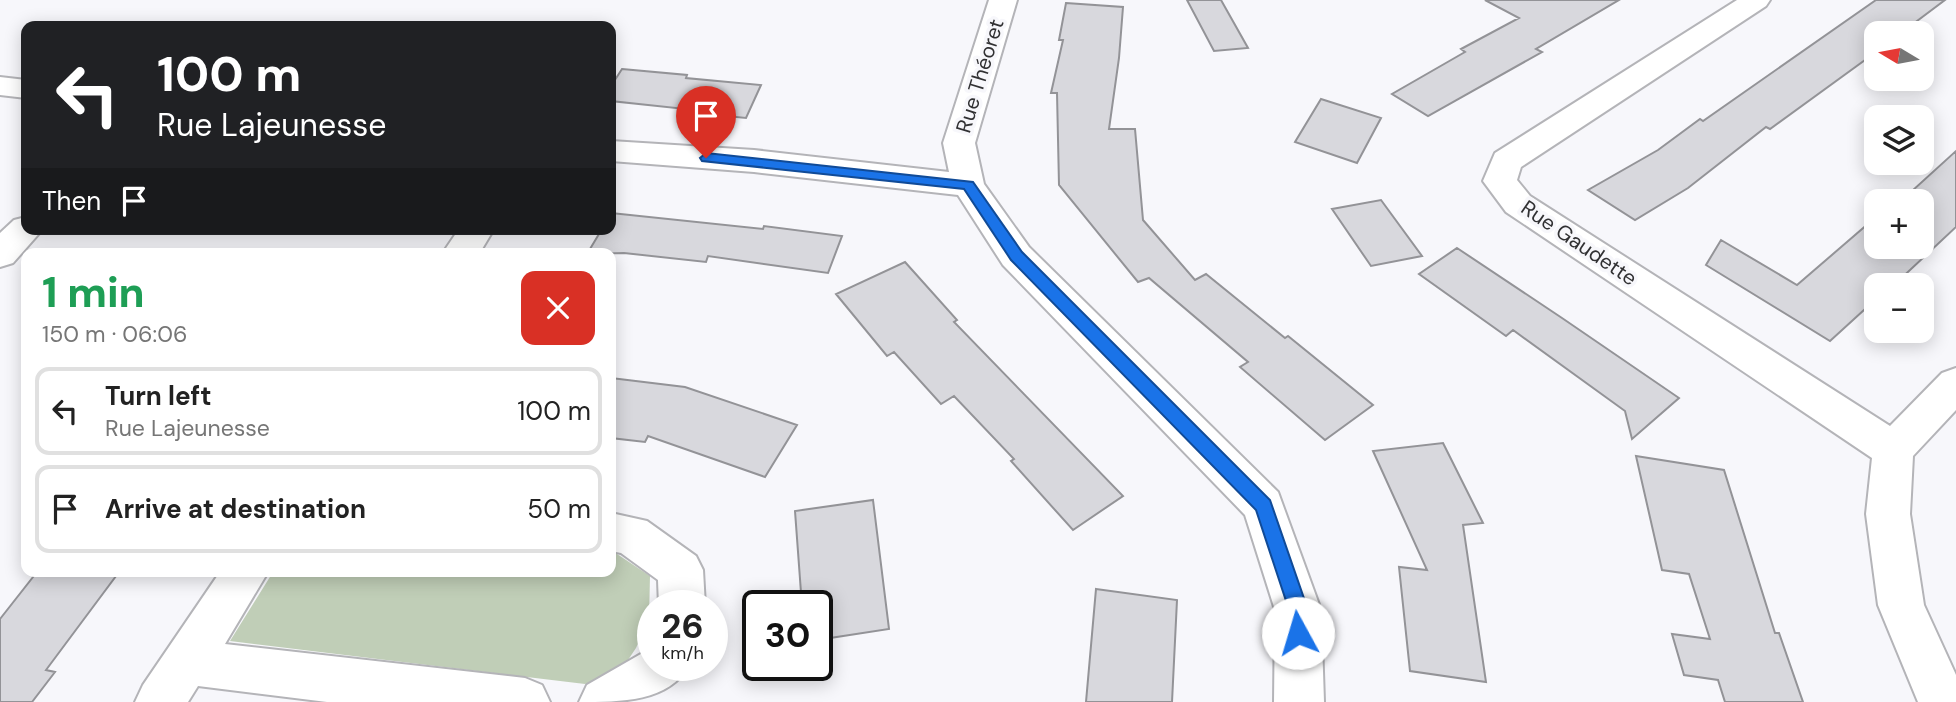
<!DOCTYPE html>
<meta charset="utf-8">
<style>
body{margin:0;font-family:"DM Sans",sans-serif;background:#f6f6f6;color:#222;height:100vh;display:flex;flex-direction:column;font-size:26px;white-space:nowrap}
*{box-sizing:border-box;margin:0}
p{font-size:23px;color:#767676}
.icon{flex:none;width:38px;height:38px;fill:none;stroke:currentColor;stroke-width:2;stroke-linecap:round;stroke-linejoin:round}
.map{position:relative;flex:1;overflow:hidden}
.details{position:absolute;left:21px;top:248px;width:595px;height:329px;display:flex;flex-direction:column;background:#fff;border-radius:14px;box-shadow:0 4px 18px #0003}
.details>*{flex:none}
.hud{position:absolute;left:21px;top:21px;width:595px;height:214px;border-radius:14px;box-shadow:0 4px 18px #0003;background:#202124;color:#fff;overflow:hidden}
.needle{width:46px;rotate:280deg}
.controls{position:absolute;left:1864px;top:21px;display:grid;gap:14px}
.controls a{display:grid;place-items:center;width:70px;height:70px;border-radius:14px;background:#fff;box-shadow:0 4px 18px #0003;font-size:35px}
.speed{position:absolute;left:637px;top:590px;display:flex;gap:14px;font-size:35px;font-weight:700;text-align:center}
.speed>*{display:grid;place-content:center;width:91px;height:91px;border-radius:50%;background:#fff;box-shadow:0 4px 18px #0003;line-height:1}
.speed small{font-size:18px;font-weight:400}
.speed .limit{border:4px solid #111;border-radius:10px;background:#fff;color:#111}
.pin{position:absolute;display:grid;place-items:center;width:60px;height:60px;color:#fff;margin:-72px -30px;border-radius:50% 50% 50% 0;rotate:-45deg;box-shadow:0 0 7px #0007}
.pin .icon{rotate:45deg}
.me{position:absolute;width:77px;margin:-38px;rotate:354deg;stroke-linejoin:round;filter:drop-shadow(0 0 5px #0008)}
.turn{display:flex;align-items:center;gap:24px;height:147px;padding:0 21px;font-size:32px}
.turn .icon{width:91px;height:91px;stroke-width:2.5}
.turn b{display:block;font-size:49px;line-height:60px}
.then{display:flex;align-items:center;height:66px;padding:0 21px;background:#0003;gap:14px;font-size:26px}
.round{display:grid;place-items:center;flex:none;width:74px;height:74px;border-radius:14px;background:#f6f6f6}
.overview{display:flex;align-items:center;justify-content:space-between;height:119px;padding:0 21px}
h1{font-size:42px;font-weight:800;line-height:52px;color:#1e9e55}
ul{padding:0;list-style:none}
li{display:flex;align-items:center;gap:21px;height:88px;margin:0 14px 10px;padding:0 7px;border:4px solid #e0e0e0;border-radius:14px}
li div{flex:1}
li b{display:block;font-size:26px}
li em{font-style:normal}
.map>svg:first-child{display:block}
</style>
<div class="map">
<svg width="1956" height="702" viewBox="0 0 1956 702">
<rect width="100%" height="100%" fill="#f7f7fb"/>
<!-- green -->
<path fill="#c0ceb7" d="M611 550 650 576 649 619 636 648 618 675 585 684 230 641 273 572H611Z"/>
<!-- building -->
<path fill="#d8d8dd" stroke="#939397" stroke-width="2" d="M1187 0H1221L1248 48 1214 51Z
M1485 0H1619L1536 49 1542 52 1428 116 1392 94 1465 52 1461 49 1519 18Z
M1876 0H1945L1901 33H1876V52L1770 129 1766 127 1688 188 1635 220 1588 190 1658 150 1700 119 1703 121Z
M1066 3 1123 7 1119 58 1109 129H1135L1143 220 1195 280 1206 274 1285 338 1288 336 1373 405 1325 440 1240 367 1248 362 1149 278 1138 282 1059 185 1057 93H1051L1063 40H1059Z
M622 69 687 75 686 78 761 85 746 118 685 112 686 109 611 101V86Z
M1321 99 1381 118 1357 163 1295 142Z
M1956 151V227L1894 285H1876V299L1830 341 1706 265 1721 240 1797 285 1876 217V247H1922V201H1901Z
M1381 200 1422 256 1371 266 1332 209Z
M611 213 763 229 764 226 842 236 828 273 708 256 706 262 624 253 587 254 602 229H611Z
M1457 248 1562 318 1679 398 1632 439 1625 411 1513 330 1506 336 1419 274Z
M905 262 957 320 954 322 1123 496 1073 530 1011 461 1014 459 954 396 941 404 894 352 887 356 836 294Z
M611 378 685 387 797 425 765 477 648 436 645 442 611 438Z
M1443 443 1483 523 1463 525 1486 682 1410 671 1399 567 1427 570 1373 451Z
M1636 456 1724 470 1775 633H1779L1803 702H1725L1718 680 1684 675 1672 634 1710 639 1689 574 1662 570Z
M873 500 889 629 817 640V606H802L795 511Z
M37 572H119L46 670 55 672 32 702H0V619Z
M1096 589 1177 600 1172 702H1086Z"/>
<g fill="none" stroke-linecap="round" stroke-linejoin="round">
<!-- street casing -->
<g stroke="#b4b4b8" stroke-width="4">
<path id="street" d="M989 0H1017L975 143 984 184 1029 247 1278 492 1321 610 1324 702H1274L1275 610 1245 515 1003 265 958 195 754 172 611 161V141L754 150 949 172 943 143Z
M1737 0H1770L1766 6 1521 167 1517 180 1530 196 1890 426 1942 373 1956 368V410L1913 456 1910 514 1924 605 1956 675V702H1918L1878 605 1866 514 1872 458 1506 212 1483 181 1495 153Z
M0 77 26 80V98L0 95Z
M26 217V229H43L13 263 0 267V233L14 220Z
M459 229H494L479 254H442Z
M611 513 647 521 696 556 703 570 705 606H659L658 580 621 553 611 551Z
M220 572H268L225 644 525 678 542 685 550 702H327L198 686 188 702H135L143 685Z
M653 647V665H689C669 702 621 702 579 702L587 685Z"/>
</g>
<!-- street -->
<use href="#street" fill="#fff" fill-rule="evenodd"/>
</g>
<!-- route -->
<path fill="#1a73e8" stroke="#114b97" stroke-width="2" d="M706 153 973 182 1022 252 1270 500 1308 610V633L1305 640 1298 642 1292 640 1289 633V610L1256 510 1011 260 964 189 702 161 700 158Z"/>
<g text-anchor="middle" stroke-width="7" stroke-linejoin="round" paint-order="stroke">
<!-- street labels -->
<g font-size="21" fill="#313133" stroke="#f7f7fb">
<text transform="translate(980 76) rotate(-73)" y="7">Rue Théoret</text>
<text transform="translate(1579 243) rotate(34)" y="7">Rue Gaudette</text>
</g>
</g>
</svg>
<div class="controls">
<a><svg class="needle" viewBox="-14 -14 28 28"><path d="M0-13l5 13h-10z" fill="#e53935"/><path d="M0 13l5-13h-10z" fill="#767676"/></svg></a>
<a><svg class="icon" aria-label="layers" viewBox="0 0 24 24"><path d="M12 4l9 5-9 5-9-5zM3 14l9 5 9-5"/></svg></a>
<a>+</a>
<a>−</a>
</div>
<div class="speed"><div>26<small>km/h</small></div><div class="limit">30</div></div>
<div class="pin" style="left:706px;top:158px;background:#d93025"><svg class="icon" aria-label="arrive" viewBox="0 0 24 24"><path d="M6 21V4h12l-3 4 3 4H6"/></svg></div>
<svg class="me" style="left:1298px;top:633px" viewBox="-20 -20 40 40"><circle r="19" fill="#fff"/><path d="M0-13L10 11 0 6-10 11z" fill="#1a73e8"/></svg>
<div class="hud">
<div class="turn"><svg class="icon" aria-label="left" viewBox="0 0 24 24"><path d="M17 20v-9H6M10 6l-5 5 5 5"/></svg><div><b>100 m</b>Rue Lajeunesse</div></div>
<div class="then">Then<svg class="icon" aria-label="arrive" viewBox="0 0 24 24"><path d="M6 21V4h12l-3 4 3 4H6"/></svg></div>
</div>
<section class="details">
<div class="overview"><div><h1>1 min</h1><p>150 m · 06:06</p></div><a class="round" style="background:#d93025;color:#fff"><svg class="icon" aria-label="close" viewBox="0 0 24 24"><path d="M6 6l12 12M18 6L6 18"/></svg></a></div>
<ul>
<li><svg class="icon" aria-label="left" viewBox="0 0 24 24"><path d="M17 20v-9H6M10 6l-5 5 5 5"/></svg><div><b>Turn left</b><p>Rue Lajeunesse</p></div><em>100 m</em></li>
<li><svg class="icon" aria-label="arrive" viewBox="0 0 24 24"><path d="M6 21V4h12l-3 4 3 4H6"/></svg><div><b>Arrive at destination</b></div><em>50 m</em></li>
</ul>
</section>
</div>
